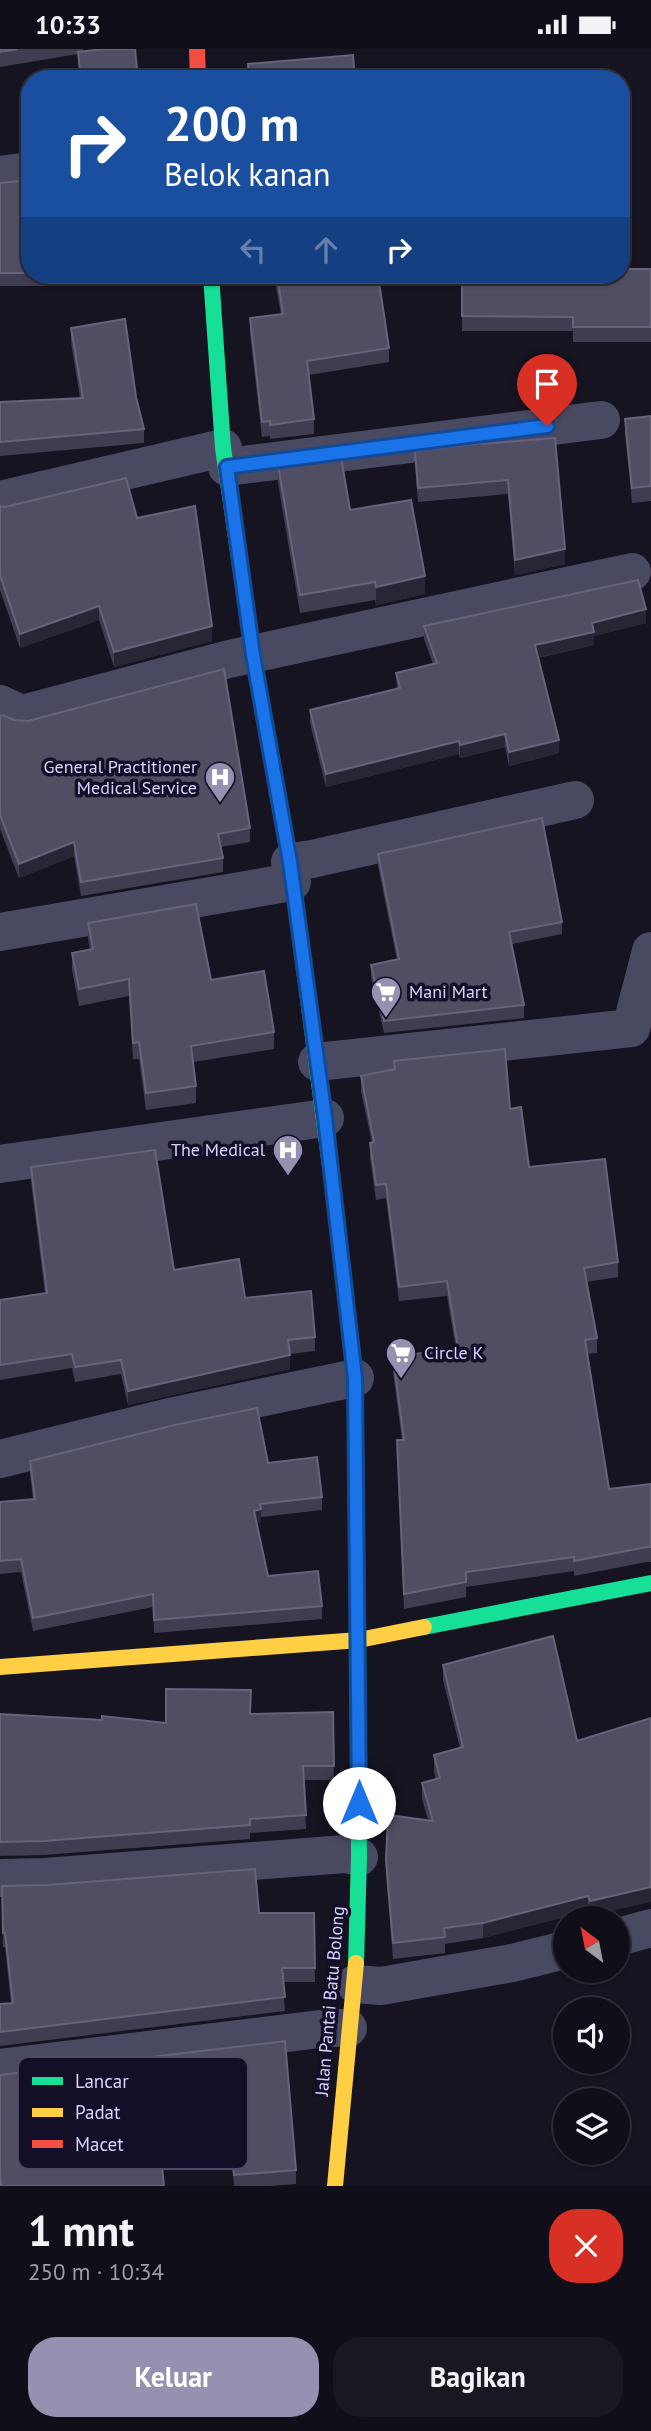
<!DOCTYPE html>
<html lang="id">
<meta charset="utf-8">
<style>
body{margin:0;font-family:"PT Sans",sans-serif;background:#191822;color:#f1f3f6;height:100vh;display:flex;flex-direction:column;font-size:26px;white-space:nowrap}
*{box-sizing:border-box;margin:0}
p{font-size:23px;color:#9c9ca2}
.icon{flex:none;width:38px;height:38px;fill:none;stroke:currentColor;stroke-width:2;stroke-linecap:round;stroke-linejoin:round}
.map{position:relative;height:2137px;overflow:hidden}
.side{display:flex;flex-direction:column;background:#100f19;flex:1}
.side>*{flex:none}
.banner{position:absolute;left:21px;top:21px;width:609px;height:214px;border-radius:28px;box-shadow:0 2px 5px #0004,0 0 0 2px #302f38;background:#1a4fa0;color:#fff;overflow:hidden}
.needle{width:46px;rotate:328deg}
.tools{position:absolute;left:553px;top:1857px;display:grid;gap:14px}
.tools a{display:grid;place-items:center;width:77px;height:77px;border-radius:50%;background:#100f19;box-shadow:0 2px 5px #0004,0 0 0 2px #302f38;font-size:35px}
.pin{position:absolute;display:grid;place-items:center;width:60px;height:60px;color:#fff;margin:-72px -30px;border-radius:50% 50% 50% 0;rotate:-45deg;box-shadow:0 0 7px #0007}
.pin .icon{rotate:45deg}
.me{position:absolute;width:77px;margin:-38px;rotate:0deg;stroke-linejoin:round;filter:drop-shadow(0 0 5px #0008)}
.turn{display:flex;align-items:center;gap:24px;height:147px;padding:0 28px;font-size:32px}
.turn .icon{width:91px;height:91px;stroke-width:2.5}
.turn b{display:block;font-size:49px;line-height:60px}
.lanes{display:flex;align-items:center;height:66px;padding:0 28px;background:#0003;justify-content:center;gap:35px;direction:ltr}
.lanes .off{opacity:.35}
.round{display:grid;place-items:center;flex:none;width:74px;height:74px;border-radius:28px;background:#191822}
.overview{display:flex;align-items:center;justify-content:space-between;height:119px;padding:0 28px}
h1{font-size:42px;font-weight:800;line-height:52px}
.primary-button{display:flex;gap:14px;margin-top:auto;padding:14px 28px}
.primary-button a{flex:1;height:80px;border-radius:28px;background:#9591b1;color:#fff;font-size:28px;font-weight:800;line-height:80px;text-align:center}
.primary-button a+a{background:#191822;color:#f1f3f6}
.status{display:flex;justify-content:space-between;align-items:center;height:49px;padding:0 35px;background:#100f19;direction:ltr}
.status svg{height:19px;fill:currentColor}
.map>svg:first-child{display:block}
</style>
<div class="status"><b>10:33</b><svg viewBox="0 0 49 12"><path d="M0 12V9h3v3zM5 12V6h3v6zM10 12V3h3v9zM15 12V0h3v12zM26 1h20v11H26zM47 4h2v5h-2z"/></svg></div>
<div class="map">
<svg width="651" height="2137" viewBox="0 0 651 2137">
<rect width="100%" height="100%" fill="#161421"/>
<g fill="none" stroke-linecap="round" stroke-linejoin="round">
<!-- street -->
<path stroke="#4a4962" stroke-width="38" d="M0 126 30 122
M227 418 601 371
M0 451 223 399
M0 655 22 665 229 610 632 523
M290 813 312 810 575 751
M0 883 292 833
M317 1013 631 979 651 902
M0 1115 325 1069
M0 1410 174 1367 355 1329
M0 1829 45 1828 345 1805 359 1808
M618 1888 651 1879
M355 1935 381 1937 512 1914 565 1901
M0 2019 328 1979H348"/>
<!-- fast -->
<path stroke="#16e098" stroke-width="16" d="M211 226 223 399 253 605 290 813 335 1155
M356 1397 359 1808 356 1914
M424 1578 651 1534"/>
<!-- slow -->
<path stroke="#ffcf43" stroke-width="16" d="M0 1618 359 1591 424 1578
M335 2137 356 1914"/>
<!-- jam -->
<path stroke="#f24e42" stroke-width="16" d="M197 0 198 30
M335 1155 355 1329 356 1397"/>
</g>
<!-- wall -->
<path fill="#403d50" d="M0 0H83V2L138 30H79L78 5 0 18Z
M30 131V226H46V237H0V134Z
M651 220V293H573V282H462V226Z
M274 226H378L389 299V313L309 326 314 370V385L270 390V387L262 388 250 284V269L281 266Z
M71 279 136 348 144 380V394L0 407V353L80 349 71 293Z
M651 367V452L632 454 625 385V370Z
M555 389 565 515 515 526 508 445 418 453 415 416V402Z
M278 416 350 461 425 545 376 556 375 551 300 564 278 434Z
M0 457 137 469 212 592 114 618 99 571 20 599 0 541Z
M646 574 594 587V596L538 609 559 704 509 717 505 698 460 709 459 705 326 738 310 674V661L397 640 396 624 433 615 424 590V577Z
M0 667 250 779V793L221 798 223 809V823L81 847 74 807 19 829 0 780Z
M378 805 562 873V885L512 895 524 956V969L384 984 371 928V916L397 911 378 817Z
M88 874 211 931 274 983V1000L193 1013 196 1037V1054L146 1061 139 1010H133L129 947 79 957 72 921V904L90 901 88 890Z
M394 1012 510 1060 529 1118 618 1213V1228L586 1233 597 1289V1304L588 1305 609 1440 651 1435V1513H647L574 1527V1522L466 1538V1548L404 1560 397 1406V1391H402L393 1323V1308L456 1300 447 1247 399 1252 386 1149 376 1151 370 1109V1094H372L361 1042V1027L394 1020Z
M31 1118 174 1221 245 1249 315 1288V1302L290 1305V1320L128 1356 121 1325 75 1333 72 1319 0 1331V1251L45 1244 31 1133Z
M30 1412 268 1414 322 1448V1461L261 1468V1473L256 1474 268 1527 322 1557V1570L154 1584 153 1558 33 1582 21 1523 0 1525V1453L33 1450 30 1425Z
M443 1616 577 1692 651 1669 590 1867 588 1862 483 1889 445 1895V1904L393 1910 386 1826V1811L428 1771 422 1750V1734L436 1731 434 1722V1706L460 1699 443 1631Z
M333 1663 334 1731H304L306 1780 250 1784V1790L44 1806 0 1807V1665L166 1674 251 1665Z
M2 1837 259 1864H314L315 1933H283L285 1962 0 1997V1955L11 1954 5 1898H3Z
M285 1992 296 2121V2135L270 2137H234L228 2076 158 2083 164 2137H0V2026Z"/>
<!-- shaded-wall -->
<path fill="#282635" d="M565 500V515L515 526V511Z
M425 527V545L376 556V538Z
M99 557V571L20 599V585Z
M646 560V574L594 587V596L535 609V596L592 574Z
M212 577V592L114 618V603Z
M505 685V698L460 709V696Z
M559 691V704L509 717V703Z
M459 692V705L326 738V725Z
M74 793V807L19 829V815Z
M290 1306V1320L128 1356V1342Z
M261 1460V1473L254 1475V1462Z
M651 1838V1853L590 1867V1852Z
M588 1847V1862L483 1889V1874Z"/>
<!-- building -->
<path fill="#504e63" stroke="#66637b" stroke-width="2" d="M0 0H18L0 3Z
M104 0H135L138 30H81L78 3Z
M353 6 355 30H249L248 15Z
M30 131V224H0V134Z
M621 220H651V278H573V268L462 267V226H621Z
M277 226H378L389 299 307 312 314 370 270 376V372L262 373 250 269 283 265Z
M125 270 136 348 144 380 0 393V353L83 349 71 279Z
M651 367V437L632 439 625 370Z
M555 389 565 500 515 511 508 431 418 439 415 402 481 394V395Z
M341 408 350 461 411 451 425 527 376 538 375 533 300 546 278 416Z
M126 429 137 469 195 457 212 577 114 603 99 557 20 585 0 526V457L5 458Z
M638 531 646 560 592 574 594 583 535 596 559 691 509 703 505 685 460 696 459 692 326 725 310 661 400 639 396 624 437 614 424 577Z
M224 620 250 779 218 785 223 809 81 833 74 793 19 815 0 766V667L3 666 14 671 28 672Z
M542 769 562 873 509 883 524 956 384 972 371 916 399 910 378 805Z
M196 855 211 931 264 922 274 983 191 997 196 1037 146 1044 139 993 133 994 129 930 79 940 72 904 93 900 88 874Z
M505 1000 510 1060 521 1058 529 1118 605 1110 618 1213 584 1219 597 1289 585 1291 609 1440 651 1435V1498H647L574 1512V1508L466 1523V1533L404 1545 397 1391H404L393 1308 458 1299 447 1232 399 1238 386 1135 376 1136 370 1094 374 1093 361 1027 395 1020 394 1012Z
M155 1101 174 1221 239 1210 245 1249 311 1242 315 1288 288 1291 290 1306 128 1342 121 1311 75 1318 72 1305 0 1316V1251L47 1244 31 1118Z
M257 1359 268 1414 317 1408 322 1448 260 1455 261 1460 254 1462 268 1527 318 1522 322 1557 154 1571 153 1545 33 1569 21 1510 0 1512V1453L35 1450 30 1412 179 1375Z
M553 1587 577 1692 651 1669V1838L590 1852 588 1847 483 1874 444 1879 445 1888 393 1894 386 1811 388 1766 433 1772 422 1734 440 1729 434 1706 463 1698 443 1616Z
M166 1640 251 1641 250 1665 333 1663 334 1717H303L306 1766 250 1770V1776L44 1792 0 1793V1665L102 1671V1667L166 1674Z
M255 1820 259 1864H314L315 1919H282L285 1948 0 1983V1955L13 1954 5 1884H3L2 1837 47 1836Z
M285 1992 296 2121 234 2126 228 2062 157 2069 164 2137H1L0 2125V2026Z"/>
<g fill="none" stroke-linecap="round" stroke-linejoin="round">
<!-- route casing -->
<g stroke="#114b97" stroke-width="18">
<path id="route" d="M359 1754 355 1329 325 1069 290 813 253 606 227 418 547 377"/>
</g>
<!-- route -->
<use href="#route" stroke="#1a73e8" stroke-width="12"/>
</g>
<!-- icons -->
<defs>
<g id="hospital-pin" transform="scale(1.575)"><path d="M0 17L-7.5 6A9.5 9.5 0 1 1 7.5 6Z" fill="#9591b1" stroke="#130f26"/><path d="M-5-5h3v3.5h4V-5h3V5h-3V1.5h-4V5h-3Z" fill="#fff"/></g>
<g id="supermarket-pin" transform="scale(1.575)"><path d="M0 17L-7.5 6A9.5 9.5 0 1 1 7.5 6Z" fill="#9591b1" stroke="#130f26"/><path d="M-6-5.5h2.5l.6 2H6L4.5 2H-2.5L-4.4-4H-6ZM-1.5 3.2a1.3 1.3 0 1 0 .1 0ZM3 3.2a1.3 1.3 0 1 0 .1 0Z" fill="#fff"/></g>
</defs>
<g fill-rule="evenodd">
<use href="#hospital-pin" x="220" y="728"/>
<use href="#supermarket-pin" x="386" y="943"/>
<use href="#hospital-pin" x="288" y="1101"/>
<use href="#supermarket-pin" x="401" y="1304"/>
</g>
<g text-anchor="middle" stroke-width="7" stroke-linejoin="round" paint-order="stroke">
<!-- poi labels -->
<g font-size="18" fill="#d9d4ff" stroke="#130f26" text-anchor="end">
<text x="197" y="724">General Practitioner<tspan x="197" dy="21">Medical Service</tspan></text>
<text x="409" y="949" text-anchor="start">Mani Mart</text>
<text x="265" y="1107">The Medical</text>
<text x="424" y="1310" text-anchor="start">Circle K</text>
</g>
<!-- street labels -->
<g font-size="18" fill="#d9d4ff" stroke="#130f26">
<text transform="translate(330 1952) rotate(-85)" y="6">Jalan Pantai Batu Bolong</text>
</g>
</g>
<!-- legend -->
<rect x="18" y="2008" width="230" height="112" rx="10" fill="#130f26" stroke="#4e4a67" stroke-width="2"/>
<rect x="32" y="2028" width="31" height="8" fill="#16e098"/>
<rect x="32" y="2059" width="31" height="9" fill="#ffcf43"/>
<rect x="32" y="2091" width="31" height="8" fill="#f24e42"/>
<g font-size="19" fill="#d9d4ff">
<text x="75" y="2039">Lancar</text>
<text x="75" y="2070">Padat</text>
<text x="75" y="2102">Macet</text>
</g>
</svg>
<div class="tools">
<a><svg class="needle" viewBox="-14 -14 28 28"><path d="M0-13l5 13h-10z" fill="#e53935"/><path d="M0 13l5-13h-10z" fill="#9c9ca2"/></svg></a>
<a><svg class="icon" aria-label="sound" viewBox="0 0 24 24"><path d="M4 9h4l5-4v14l-5-4H4zM17 9q2 3 0 6"/></svg></a>
<a><svg class="icon" aria-label="layers" viewBox="0 0 24 24"><path d="M12 4l9 5-9 5-9-5zM3 14l9 5 9-5"/></svg></a>
</div>
<div class="pin" style="left:547px;top:377px;background:#d93025"><svg class="icon" aria-label="arrive" viewBox="0 0 24 24"><path d="M6 21V4h12l-3 4 3 4H6"/></svg></div>
<svg class="me" style="left:359px;top:1754px" viewBox="-20 -20 40 40"><circle r="19" fill="#fff"/><path d="M0-13L10 11 0 6-10 11z" fill="#1a73e8"/></svg>
<div class="banner">
<div class="turn"><svg class="icon" aria-label="right" viewBox="0 0 24 24"><path d="M7 20v-9h11M14 6l5 5-5 5"/></svg><div><b>200 m</b>Belok kanan</div></div>
<div class="lanes"><svg class="icon off" aria-label="left" viewBox="0 0 24 24"><path d="M17 20v-9H6M10 6l-5 5 5 5"/></svg><svg class="icon off" aria-label="ahead" viewBox="0 0 24 24"><path d="M12 20V5M6 11l6-6 6 6"/></svg><svg class="icon" aria-label="right" viewBox="0 0 24 24"><path d="M7 20v-9h11M14 6l5 5-5 5"/></svg></div>
</div>
</div>
<section class="side">
<div class="overview"><div><h1>1 mnt</h1><p>250 m · 10:34</p></div><a class="round" style="background:#d93025;color:#fff"><svg class="icon" aria-label="close" viewBox="0 0 24 24"><path d="M6 6l12 12M18 6L6 18"/></svg></a></div>
<div class="primary-button"><a>Keluar</a><a>Bagikan</a></div>
</section>
